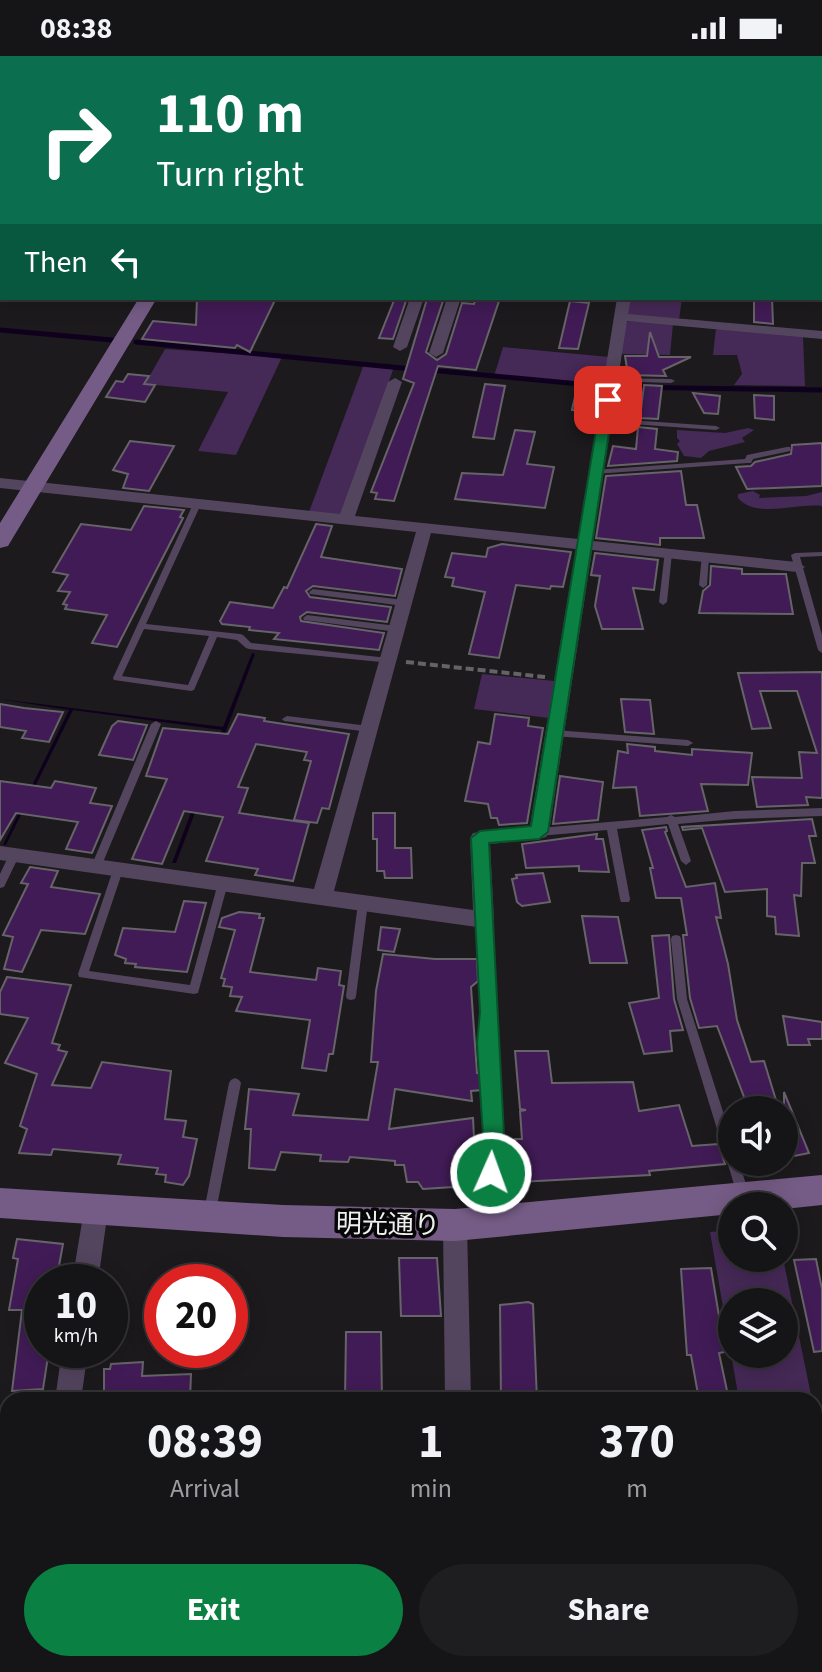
<!DOCTYPE html>
<meta charset="utf-8">
<style>
body{margin:0;font-family:"Source Sans 3","Noto Sans JP",sans-serif;background:#1e1d1f;color:#f1f3f6;height:100vh;display:flex;flex-direction:column;font-size:30px;white-space:nowrap}
*{box-sizing:border-box;margin:0}
p{font-size:26px;color:#9d9ea1}
.icon{flex:none;width:44px;height:44px;fill:none;stroke:currentColor;stroke-width:2;stroke-linecap:round;stroke-linejoin:round}
.map{position:relative;flex:1;overflow:hidden}
.drawer{position:absolute;left:0px;top:1336px;width:822px;height:280px;display:flex;flex-direction:column;background:#151416;border-radius:24px 24px 0 0;box-shadow:0 4px 20px #0003,0 0 0 2px #343335}
.drawer>*{flex:none}
.banner{position:absolute;left:0px;top:0px;width:822px;height:244px;box-shadow:0 4px 20px #0003,0 0 0 2px #343335;background:#0b6e4f;color:#fff;overflow:hidden}
.fabs{position:absolute;left:718px;top:1040px;display:grid;gap:16px}
.fabs a{display:grid;place-items:center;width:80px;height:80px;border-radius:50%;background:#151416;box-shadow:0 4px 20px #0003,0 0 0 2px #343335;font-size:40px}
.speed{position:absolute;left:24px;top:1208px;display:flex;gap:16px;font-size:40px;font-weight:700;text-align:center}
.speed>*{display:grid;place-content:center;width:104px;height:104px;border-radius:50%;background:#151416;box-shadow:0 4px 20px #0003,0 0 0 2px #343335;line-height:1}
.speed small{font-size:20px;font-weight:400}
.speed .limit{border:12px solid #d22;background:#fff;color:#111}
.pin{position:absolute;display:grid;place-items:center;width:68px;height:68px;color:#fff;margin:-34px;border-radius:16px;box-shadow:0 4px 12px #0006}
.me{position:absolute;width:88px;margin:-44px;rotate:2deg;stroke-linejoin:round;filter:drop-shadow(0 0 6px #0008)}
.turn{display:flex;align-items:center;gap:28px;height:168px;padding:0 24px;font-size:36px}
.turn .icon{width:104px;height:104px;stroke-width:2.5}
.turn b{display:block;font-size:56px;line-height:68px}
.then{display:flex;align-items:center;height:76px;padding:0 24px;background:#0003;gap:16px;font-size:30px}
.eta{display:flex;justify-content:space-evenly;align-items:center;height:136px;text-align:center}
.eta b{font-size:48px;font-weight:700;line-height:56px}
.primary-button{display:flex;gap:16px;margin-top:auto;padding:16px 24px}
.primary-button a{flex:1;height:92px;border-radius:48px;background:#0b8043;color:#fff;font-size:32px;font-weight:700;line-height:92px;text-align:center}
.primary-button a+a{background:#1e1d1f;color:#f1f3f6}
.status{display:flex;justify-content:space-between;align-items:center;height:56px;padding:0 40px;background:#151416;direction:ltr}
.status svg{height:22px;fill:currentColor}
.map>svg:first-child{display:block}
</style>
<div class="status"><b>08:38</b><svg viewBox="0 0 49 12"><path d="M0 12V9h3v3zM5 12V6h3v6zM10 12V3h3v9zM15 12V0h3v12zM26 1h20v11H26zM47 4h2v5h-2z"/></svg></div>
<div class="map">
<svg width="822" height="1616" viewBox="0 0 822 1616">
<rect width="100%" height="100%" fill="#1c1a1d"/>
<!-- green -->
<path fill="#452956" fill-rule="evenodd" d="M629 242H682L679 264 631 260 627 258Z
M630 265 673 268 670 299 620 298 625 266Z
M716 272 803 280 805 330 734 329 742 318 737 299H713Z
M503 291 609 301 605 330 494 320Z
M165 293 282 301 236 399 198 395 228 336 145 328Z
M364 308 394 311 342 460 309 456Z
M748 372 754 374 742 382 745 386 709 395 701 402 684 400 677 388 680 385 677 382V374L725 377Z
M753 435 760 439 759 442 806 440 822 436V450C797 447 755 463 738 442V438Z
M482 618 555 625 549 662 474 653Z
M732 1174V1202H783L812 1344H739L710 1176ZM732 1246H784V1298H732Z
M814 1409H822V1616H580L579 1608H814Z"/>
<!-- water -->
<path fill="#0f001d" d="M252 597 255 598 176 807H172L222 674 73 654 6 789H3L69 654 0 643 223 671Z"/>
<g fill="none" stroke-linecap="round" stroke-linejoin="round">
<!-- stream -->
<path stroke="#0f001d" stroke-width="5" d="M0 274 112 284
M136 286 412 313
M429 314 601 330
M620 331 822 334"/>
</g>
<!-- building -->
<path fill="#411b56" stroke="#666468" stroke-width="2" d="M197 242H276L250 296 237 289 235 292 142 283 153 265 196 269Z
M395 242H407L393 283 379 282Z
M476 242H500L476 314 438 310 394 445 375 443 377 437 371 436 414 327 403 323 427 243 443 245 426 296 437 304 446 298 462 247 474 248Z
M754 242H772L773 268 754 266Z
M570 245 589 247 578 293 559 292Z
M650 276 659 301H691L663 314 666 320 628 319 625 300H647Z
M128 318 149 320 144 328 155 329 145 346 106 341 116 325 123 326Z
M485 328 505 330 494 383 473 381Z
M644 329 662 330 658 363 640 362Z
M576 336 596 338 592 357 572 354Z
M693 337 720 340 718 358 704 357Z
M754 339 774 340V364L755 362Z
M638 371 657 373 655 393 678 396 677 405 608 410 613 390 636 393Z
M515 374 535 376 527 408 554 411 545 452 455 443 462 417 503 419Z
M130 385 174 390 149 435 123 432 128 418 113 414Z
M822 387V430L747 433 736 411 751 410 755 406 791 398 792 389Z
M681 415 686 449H697L704 482H660V489L596 482 606 420Z
M144 450 184 454 180 461 183 462 117 591 92 587 107 559 65 553 67 549 63 548 70 536 58 535 68 519 53 516 81 468 131 474Z
M316 468 332 470 321 501 402 513 395 540 313 530 306 535 310 541 391 551 387 566 307 556 300 561 301 565 384 577 379 594 274 583 279 577 249 574 250 571 222 568 220 565 230 546 273 552 284 531 287 532Z
M502 488 571 496 563 531 551 530 550 533 516 529 499 602 469 598 485 536 452 530 454 522 445 521 452 497 486 501 488 492Z
M595 497 658 504 654 534 633 532 643 573H602L595 550 600 520 591 519Z
M711 510 742 513V518H786L793 558 699 557 703 535 710 529Z
M822 616V742L806 741 808 749 757 751 752 721 802 722 799 696 817 697 797 635H760L771 672 752 673 738 617Z
M621 643 650 644 654 678 625 676Z
M0 648 24 652 63 656 49 686 22 682 26 675 0 671Z
M238 658 265 662 264 665 349 678 329 753 322 752 317 767 294 764 311 705 304 704 307 696 256 688 238 731 248 732 239 757 309 767 293 825 255 819 258 813 206 805 223 761 184 755 162 808 132 803 167 723 146 720 163 672 228 678Z
M495 658 529 662 528 670 543 672 527 767 499 769 497 762H491L488 748 465 745 478 686 490 688Z
M118 665 147 669 133 704 99 699 112 670Z
M627 688 655 691V695L692 699V693L752 697 748 729 701 728 708 755 640 760 636 731 613 732 618 695 628 697Z
M560 720 603 726 598 764 553 768Z
M0 725 51 732 55 725 96 732 90 747 112 750 92 797 66 793 78 766 16 757 0 784Z
M373 757H395V792H411L412 822H385L384 815H377V783H373Z
M812 763 816 780H809L815 807H802L801 840 794 839 799 880 776 878 775 861 767 860V833L725 836 702 772 683 774 682 771Z
M666 771 667 775 665 776 686 831 715 827 721 862 716 861 728 908 737 964 751 1006 764 1005 779 1054H749L717 970 699 972 690 942 683 879H687L681 842H656L650 812H653L643 777 642 774Z
M597 778 596 783H603L609 816 579 815V810L526 812 522 788Z
M30 811 58 815 51 831 100 838 85 878 41 874 22 916 4 913 13 881 3 879 28 828 21 827Z
M543 817 550 846 522 850 517 846 512 823 517 822 516 819Z
M184 845 206 847 187 916 135 911 136 908 125 907 126 903 115 899 123 872 175 876Z
M239 856 260 858 259 862H264L250 916 316 924 318 912 341 915 339 929 344 930 333 998H329L326 1015 302 1012 310 964 236 955 242 941 230 940 232 931 223 930 225 923 221 922 235 874 219 871 222 862Z
M582 860 618 861 627 907H590Z
M381 871 400 873 394 896 378 894Z
M669 879 674 943 683 974 670 975 672 995 644 998 629 947 659 942 652 880Z
M383 898 435 903H477L478 925 471 931 477 1017H482V1034L471 1035 472 1045 395 1033 389 1073 473 1062 474 1082H479L481 1110 451 1112 453 1131 423 1133 418 1126H407L404 1109H395V1105L350 1101 348 1106 320 1105 321 1099 281 1096 275 1114 249 1112 251 1073H245L249 1033 299 1038 293 1059 368 1064 378 1006H371L376 935Z
M7 921 71 929 52 987 60 989 58 994 67 996 52 1029 91 1032 102 1006 171 1015 165 1063 186 1065 183 1081 197 1083 189 1120 183 1129 165 1126 166 1119 156 1118 158 1112 118 1108 121 1099 53 1093 51 1099 19 1097 27 1073 20 1070 37 1018 5 1007 28 962 0 958V936Z
M783 960 822 966V983H808L810 989H788Z
M515 995H548L552 1027 633 1026 639 1055 679 1049 692 1090 718 1088 725 1108 649 1115 650 1119 519 1126 515 1083H522L520 1055 526 1054 520 1053Z
M784 1036 809 1097 784 1102Z
M17 1183 63 1188 56 1226H42V1294H49L43 1333 12 1335 22 1254H9L18 1203 13 1202Z
M399 1202H437L441 1260H401Z
M816 1203 822 1233V1295L814 1296 794 1204Z
M711 1212 725 1296 719 1297 729 1344H699L691 1299H687L681 1213Z
M528 1246 533 1248 537 1344H501L500 1249Z
M346 1276H381L382 1344H345Z
M143 1306 142 1320 191 1318 190 1344H104V1313H110L111 1308Z"/>
<g fill="none" stroke-linecap="round" stroke-linejoin="round">
<!-- path -->
<path stroke="#656366" stroke-width="4" stroke-dasharray="8 4" stroke-linecap="butt" d="M406 606 545 621"/>
<!-- lane -->
<path fill="#54455f" fill-rule="evenodd" d="M12 0H18V2H12Z
M436 0H442L441 2H435Z
M820 20 822 21V26L820 25Z
M820 69H822V73H820Z
M611 322 671 323 675 325 671 327 609 325 607 324Z
M601 362 716 370 720 372 716 374 604 366 600 364Z
M787 391H790V395L753 403 751 407H748L595 418 591 416 595 414 745 403 747 399Z
M194 446H197L201 448 146 568 240 578 243 579 251 587 388 602 392 605 391 607 249 593 246 592 237 584 217 581 194 634 191 635 114 624 113 622ZM144 573 209 580 188 629 122 620Z
M665 495H671L672 497 667 546 663 549 659 546Z
M822 496V500L800 501 822 579V597L818 594 791 499 795 497Z
M702 499H708L709 501 707 529 703 532 699 529Z
M313 533 404 544 408 547 404 550 310 538 309 536Z
M307 559 397 570 401 573 397 576 304 564 303 562Z
M287 660 369 670 374 673 369 676 284 665 282 663Z
M156 665 161 668 101 811 100 814H92L91 811 151 668Z
M554 674 688 684 693 687 688 690 554 680 549 677Z
M822 752V760L735 763 678 768 691 805 686 809 681 805 668 768 617 773 630 843 629 846H621L620 843 607 774 539 780 534 776 539 772 667 761 671 759 675 761 735 755Z
M14 796 19 800 4 831 0 832V818L10 797Z
M118 810 122 811 123 814 89 915 190 929 218 827 219 824H227L228 827 198 937 194 938 79 921 78 918 113 814 114 811Z
M363 843 367 844 368 847 356 940 355 943 351 944 347 943 346 940 358 847 359 844Z
M484 860 488 861 489 864 499 1079 496 1093 500 1163 498 1167 494 1169 490 1167 488 1163 484 1093 487 1079 479 864 480 861Z
M676 879 680 880 681 883 687 943 732 1084V1106H739L749 1138 747 1142 743 1143 739 1142 737 1138 677 943 671 883 672 880Z
M235 1022 239 1024 241 1027 216 1155 214 1159 210 1161 206 1159 204 1155 229 1027 231 1024Z
M814 1396H822V1410H814Z"/>
<!-- street -->
<path fill="#54455f" fill-rule="evenodd" d="M73 0H85L72 2Z
M0 10H2V16H0Z
M0 155H2V163H0Z
M410 242H424L407 291 400 295 393 291Z
M447 242H461L443 297 436 301 429 297Z
M617 242H631L628 258 822 275V283L627 265 593 485 797 506 805 511 797 516 592 494 549 776 546 781 539 783 490 788 494 864 491 870 484 872 0 804V790L314 833 416 476 0 432V422L340 458 388 326 395 322 402 326 355 460 578 483ZM431 477 576 493 530 770 473 777 470 782 473 854 334 835Z
M96 1143 105 1146 108 1154 98 1226H72L84 1154 87 1146Z
M455 1158 464 1161 467 1169 471 1344H445L443 1169 446 1161Z
M62 1294H88L81 1344H55Z
M0 1414H8V1442H0Z
M449 1608H479V1616H449Z"/>
<!-- secondary -->
<path fill="#755c86" fill-rule="evenodd" d="M727 0H741V2H727Z
M0 95H2V105H0Z
M820 126 822 127V138L820 137Z
M139 242H157L11 485 8 490 0 492V467Z
M822 1119V1149L784 1153V1150H732V1158L455 1185 283 1181 0 1162V1132L283 1149 455 1153Z"/>
</g>
<!-- route -->
<path fill="#0b8043" stroke="#07532c" stroke-width="2" d="M608 340 614 344 548 776 539 783 489 787 504 1079 502 1117 499 1124 491 1127 484 1124 481 1117 483 1079 477 987 480 956 471 782 480 775 531 770 601 344Z"/>
<g text-anchor="middle" stroke-width="7" stroke-linejoin="round" paint-order="stroke">
<!-- near-street labels -->
<g font-size="26" fill="#efeef0" stroke="#060607">
<text transform="translate(388 1168) rotate(1)" y="9">明光通り</text>
</g>
</g>
</svg>
<div class="fabs">
<a><svg class="icon" aria-label="sound" viewBox="0 0 24 24"><path d="M4 9h4l5-4v14l-5-4H4zM17 9q2 3 0 6"/></svg></a>
<a><svg class="icon" aria-label="search" viewBox="0 0 24 24"><circle cx="10" cy="10" r="6"/><path d="M15 15l6 6"/></svg></a>
<a><svg class="icon" aria-label="layers" viewBox="0 0 24 24"><path d="M12 4l9 5-9 5-9-5zM3 14l9 5 9-5"/></svg></a>
</div>
<div class="speed"><div>10<small>km/h</small></div><div class="limit">20</div></div>
<div class="pin" style="left:608px;top:344px;background:#d93025"><svg class="icon" aria-label="arrive" viewBox="0 0 24 24"><path d="M6 21V4h12l-3 4 3 4H6"/></svg></div>
<svg class="me" style="left:491px;top:1117px" viewBox="-20 -20 40 40"><circle r="17" fill="#0b8043" stroke="#fff" stroke-width="3"/><path d="M0-11L8 9 0 5-8 9z" fill="#fff"/></svg>
<div class="banner">
<div class="turn"><svg class="icon" aria-label="right" viewBox="0 0 24 24"><path d="M7 20v-9h11M14 6l5 5-5 5"/></svg><div><b>110 m</b>Turn right</div></div>
<div class="then">Then<svg class="icon" aria-label="left" viewBox="0 0 24 24"><path d="M17 20v-9H6M10 6l-5 5 5 5"/></svg></div>
</div>
<section class="drawer">
<div class="eta">
<div><b>08:39</b><p>Arrival</p></div>
<div><b>1</b><p>min</p></div>
<div><b>370</b><p>m</p></div>
</div>
<div class="primary-button"><a>Exit</a><a>Share</a></div>
</section>
</div>
